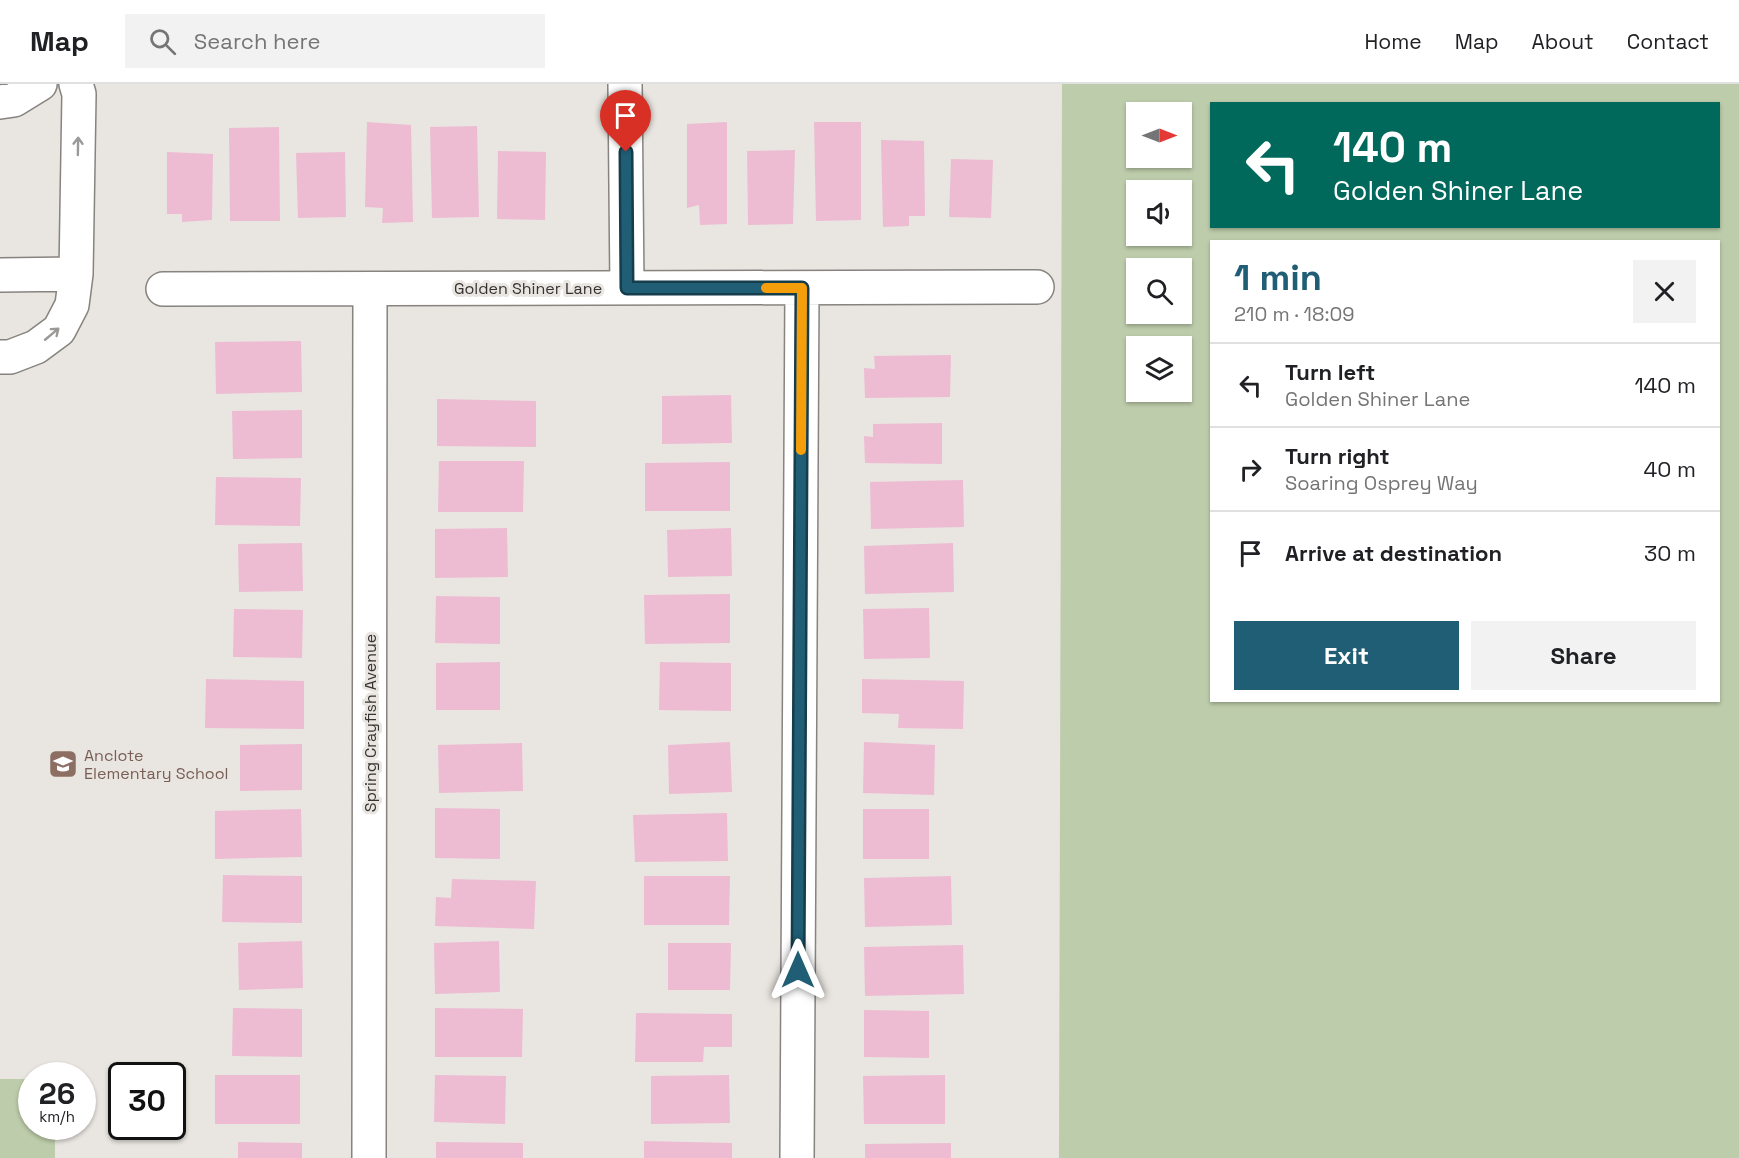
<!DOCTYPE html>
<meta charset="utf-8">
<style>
body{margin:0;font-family:"Space Grotesk",sans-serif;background:#f2f2f2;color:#202124;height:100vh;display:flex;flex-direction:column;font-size:22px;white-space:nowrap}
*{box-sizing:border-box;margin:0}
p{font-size:20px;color:#757577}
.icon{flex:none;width:33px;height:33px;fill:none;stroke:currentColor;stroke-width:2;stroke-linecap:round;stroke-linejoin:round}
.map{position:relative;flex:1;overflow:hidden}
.drawer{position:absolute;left:1210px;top:156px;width:510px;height:462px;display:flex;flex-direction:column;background:#fff;border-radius:0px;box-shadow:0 2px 4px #0004}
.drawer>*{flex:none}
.top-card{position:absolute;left:1210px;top:18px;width:510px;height:126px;border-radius:0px;box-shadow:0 2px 4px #0004;background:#00695c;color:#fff;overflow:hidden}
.needle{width:39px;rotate:90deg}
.tools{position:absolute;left:1126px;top:18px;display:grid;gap:12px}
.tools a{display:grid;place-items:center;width:66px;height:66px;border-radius:0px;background:#fff;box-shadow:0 2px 4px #0004;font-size:30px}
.speed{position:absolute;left:18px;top:978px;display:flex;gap:12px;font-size:30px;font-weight:700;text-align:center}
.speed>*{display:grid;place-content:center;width:78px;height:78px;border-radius:50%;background:#fff;box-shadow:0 2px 4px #0004;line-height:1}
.speed small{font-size:15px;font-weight:400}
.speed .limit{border:3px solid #111;border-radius:9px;background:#fff;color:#111}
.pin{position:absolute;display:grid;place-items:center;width:51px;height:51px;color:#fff;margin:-62px -26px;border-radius:50% 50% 50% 0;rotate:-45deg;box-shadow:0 0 6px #0007}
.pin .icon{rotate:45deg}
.me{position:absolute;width:66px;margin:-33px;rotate:0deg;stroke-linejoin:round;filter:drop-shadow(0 0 4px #0008)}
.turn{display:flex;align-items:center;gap:21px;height:126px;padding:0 24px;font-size:27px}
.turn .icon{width:78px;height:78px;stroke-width:2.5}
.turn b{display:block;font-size:42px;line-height:51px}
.round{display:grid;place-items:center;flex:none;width:63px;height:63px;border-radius:0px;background:#f2f2f2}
.head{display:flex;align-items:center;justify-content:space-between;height:102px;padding:0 24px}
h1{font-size:36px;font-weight:700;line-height:45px;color:#205e75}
.primary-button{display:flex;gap:12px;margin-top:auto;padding:12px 24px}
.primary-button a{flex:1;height:69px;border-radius:0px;background:#205e75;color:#fff;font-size:24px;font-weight:700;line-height:69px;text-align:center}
.primary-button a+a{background:#f2f2f2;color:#202124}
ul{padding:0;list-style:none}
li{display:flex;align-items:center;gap:18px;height:84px;padding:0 24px;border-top:2px solid #e0e0e0}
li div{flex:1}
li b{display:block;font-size:22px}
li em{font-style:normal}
header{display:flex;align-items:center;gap:36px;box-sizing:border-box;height:84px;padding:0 30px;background:#fff;border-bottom:2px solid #e0e0e0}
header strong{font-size:28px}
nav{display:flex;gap:33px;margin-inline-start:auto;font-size:21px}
.search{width:420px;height:54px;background:#f2f2f2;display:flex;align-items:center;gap:15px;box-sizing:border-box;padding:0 21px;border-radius:0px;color:#757577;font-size:22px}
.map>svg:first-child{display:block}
</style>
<header>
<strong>Map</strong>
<div class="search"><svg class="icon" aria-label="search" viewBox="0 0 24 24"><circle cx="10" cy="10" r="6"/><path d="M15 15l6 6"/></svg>Search here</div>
<nav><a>Home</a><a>Map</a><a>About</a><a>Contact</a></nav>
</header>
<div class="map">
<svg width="1739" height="1074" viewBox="0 0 1739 1074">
<rect width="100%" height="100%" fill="#e9e5e0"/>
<!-- green -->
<path fill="#bdccaa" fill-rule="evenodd" d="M1062 0H1739V1074H1059ZM1212 20H1719V142H1212ZM1137 28H1182V74H1137ZM1137 106H1182V152H1137ZM1212 158H1719V616H1212ZM1137 184H1182V230H1137ZM1137 262H1182V308H1137Z
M0 995H31L32 1042 55 1043V1074H0Z"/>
<!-- building -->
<path fill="#edbcd3" d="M367 38 411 41 413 138 382 139 383 124 365 123Z
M727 38V140L700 141 699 121 687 124V40Z
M814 38H861V136L816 137Z
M477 42 479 133 432 134 430 43Z
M279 43 280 137H230L229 44Z
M881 56 924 57 925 132H909V142L883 143Z
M795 66 793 140 748 141 747 67Z
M498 67 546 68 545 136 497 135Z
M167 68 213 70 212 136 182 138V130H167Z
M345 68 346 133 298 134 296 69Z
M951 75 993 76 991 134 949 133Z
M301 257 302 308 216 310 215 258Z
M951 271 950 313 865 314 864 284 875 285 874 272Z
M731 311 732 359 662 360V312Z
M437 315 536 317V363L437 362Z
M302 326V374L233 375 232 327Z
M942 339V380L865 379 864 352 873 353V340Z
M439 377H524L523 428H438Z
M730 378V427H645V379Z
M216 393 301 394 300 442 215 441Z
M963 396 964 443 871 445 870 398Z
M507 444 508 493 435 494V445Z
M731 444 732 492 668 493 667 446Z
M302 459 303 507 239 508 238 460Z
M953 459 954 508 865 510 864 462Z
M730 510V559L645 560 644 511Z
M436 512 500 513V560L435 559Z
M929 524 930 574 864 575 863 525Z
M234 525 303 526 302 574 233 573Z
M500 578V626H436V579Z
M660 578 731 579V627L659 626Z
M206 595 304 597V645L205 644Z
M862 595 964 597 963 645 898 644 899 630 862 629Z
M730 658 732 708 669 710 668 661Z
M864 658 935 661 934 711 863 709Z
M522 659 523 707 439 709 438 661Z
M302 660V706L240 707V661Z
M435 724 500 725V775L435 774Z
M301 725 302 773 215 775V727Z
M863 725H929V775H863Z
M727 729 728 777 635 778 633 731Z
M223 791 302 792V839L222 838Z
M644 792H730L729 841H644Z
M951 792 952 841 865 843 864 794Z
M452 795 536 797 534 845 435 842 436 813 451 814Z
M302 857 303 904 239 906 238 859Z
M499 857 500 908 435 910 434 859Z
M668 859H731L730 906H668Z
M963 861 964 910 865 912 864 863Z
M233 924 302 925V973L232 972Z
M435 924 523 925 522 973H435Z
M864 926 929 927V974L864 973Z
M636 929 732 930V963H704L703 978H635Z
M215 991H300V1040H215Z
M435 991 506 992 505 1040 434 1038Z
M729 991 730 1039 651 1040V992Z
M945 991V1040H864L863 992Z
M644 1057 732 1059V1074H644Z
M238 1058 302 1059V1074H238Z
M436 1058 523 1059V1074H436Z
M951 1059V1074H865V1060Z"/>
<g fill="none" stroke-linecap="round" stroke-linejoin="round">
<!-- minor casing -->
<g stroke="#87837f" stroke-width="36">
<path id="minor" d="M625 0 627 204
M0 18 14 16 40 0
M0 191 76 190
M163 205 1037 203
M0 273H10L36 263 59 246 72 221 76 190 79 10 76 0
M369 1074 370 205
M797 1074 802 204"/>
</g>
<!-- minor -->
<use href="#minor" stroke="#fff" stroke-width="33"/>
</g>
<!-- one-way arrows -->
<defs><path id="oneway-shaft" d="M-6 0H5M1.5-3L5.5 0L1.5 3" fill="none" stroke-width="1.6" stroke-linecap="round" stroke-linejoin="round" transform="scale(1.5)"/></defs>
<g stroke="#9a9998">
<use href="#oneway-shaft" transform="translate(78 62) rotate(-89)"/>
<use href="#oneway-shaft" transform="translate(52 250) rotate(-40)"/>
</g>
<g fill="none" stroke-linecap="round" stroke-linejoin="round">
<!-- route casing -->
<g stroke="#153d4c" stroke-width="15">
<path id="route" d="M626 68 627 204H802L798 886"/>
</g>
<!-- route -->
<use href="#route" stroke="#205e75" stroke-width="10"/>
<!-- slow -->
<path stroke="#f59e0b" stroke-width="10" d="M766 204H802L801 366"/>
</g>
<!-- icons -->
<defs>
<g id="school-square" transform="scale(1.5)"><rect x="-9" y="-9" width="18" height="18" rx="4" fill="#8d6e63" stroke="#e9e5e0"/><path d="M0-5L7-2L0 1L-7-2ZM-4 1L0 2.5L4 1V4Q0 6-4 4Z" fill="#fff"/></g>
</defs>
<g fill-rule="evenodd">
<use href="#school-square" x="63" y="680"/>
</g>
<g text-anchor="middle" stroke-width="6" stroke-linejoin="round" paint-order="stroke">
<!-- street labels -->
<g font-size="16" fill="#343331" stroke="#e9e5e0">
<text x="528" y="210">Golden Shiner Lane</text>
<text transform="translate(370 639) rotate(-90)" y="6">Spring Crayfish Avenue</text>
</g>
<!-- education labels -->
<g font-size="16" fill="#785e54" stroke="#e9e5e0" text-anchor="start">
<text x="84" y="677">Anclote<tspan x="84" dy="18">Elementary School</tspan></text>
</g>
</g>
</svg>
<div class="tools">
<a><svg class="needle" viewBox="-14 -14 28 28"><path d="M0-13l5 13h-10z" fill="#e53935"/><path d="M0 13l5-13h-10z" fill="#757577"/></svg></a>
<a><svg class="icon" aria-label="sound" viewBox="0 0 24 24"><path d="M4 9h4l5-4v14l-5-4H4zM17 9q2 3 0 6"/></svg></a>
<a><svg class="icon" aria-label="search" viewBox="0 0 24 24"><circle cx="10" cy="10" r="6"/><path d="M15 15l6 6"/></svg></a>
<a><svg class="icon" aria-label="layers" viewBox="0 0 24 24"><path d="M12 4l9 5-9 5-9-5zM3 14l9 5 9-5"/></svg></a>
</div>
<div class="speed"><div>26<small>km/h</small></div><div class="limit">30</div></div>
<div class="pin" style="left:626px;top:68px;background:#d93025"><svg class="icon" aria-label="arrive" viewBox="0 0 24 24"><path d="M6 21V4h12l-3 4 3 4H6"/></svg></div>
<svg class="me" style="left:798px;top:886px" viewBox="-20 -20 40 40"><path d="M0-17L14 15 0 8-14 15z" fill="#205e75" stroke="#fff" stroke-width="4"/></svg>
<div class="top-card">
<div class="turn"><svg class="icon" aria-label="left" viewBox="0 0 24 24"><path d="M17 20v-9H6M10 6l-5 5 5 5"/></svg><div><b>140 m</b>Golden Shiner Lane</div></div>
</div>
<section class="drawer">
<div class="head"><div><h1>1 min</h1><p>210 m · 18:09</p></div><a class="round"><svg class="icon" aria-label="close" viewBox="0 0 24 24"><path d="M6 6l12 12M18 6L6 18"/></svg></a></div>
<ul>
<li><svg class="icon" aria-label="left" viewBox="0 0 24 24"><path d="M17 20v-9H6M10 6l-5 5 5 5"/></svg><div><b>Turn left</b><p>Golden Shiner Lane</p></div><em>140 m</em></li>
<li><svg class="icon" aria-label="right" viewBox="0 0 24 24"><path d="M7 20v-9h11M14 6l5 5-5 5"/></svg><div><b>Turn right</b><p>Soaring Osprey Way</p></div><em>40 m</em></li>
<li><svg class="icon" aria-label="arrive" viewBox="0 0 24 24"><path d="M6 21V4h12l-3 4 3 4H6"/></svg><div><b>Arrive at destination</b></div><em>30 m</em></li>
</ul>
<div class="primary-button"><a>Exit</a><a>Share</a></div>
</section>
</div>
